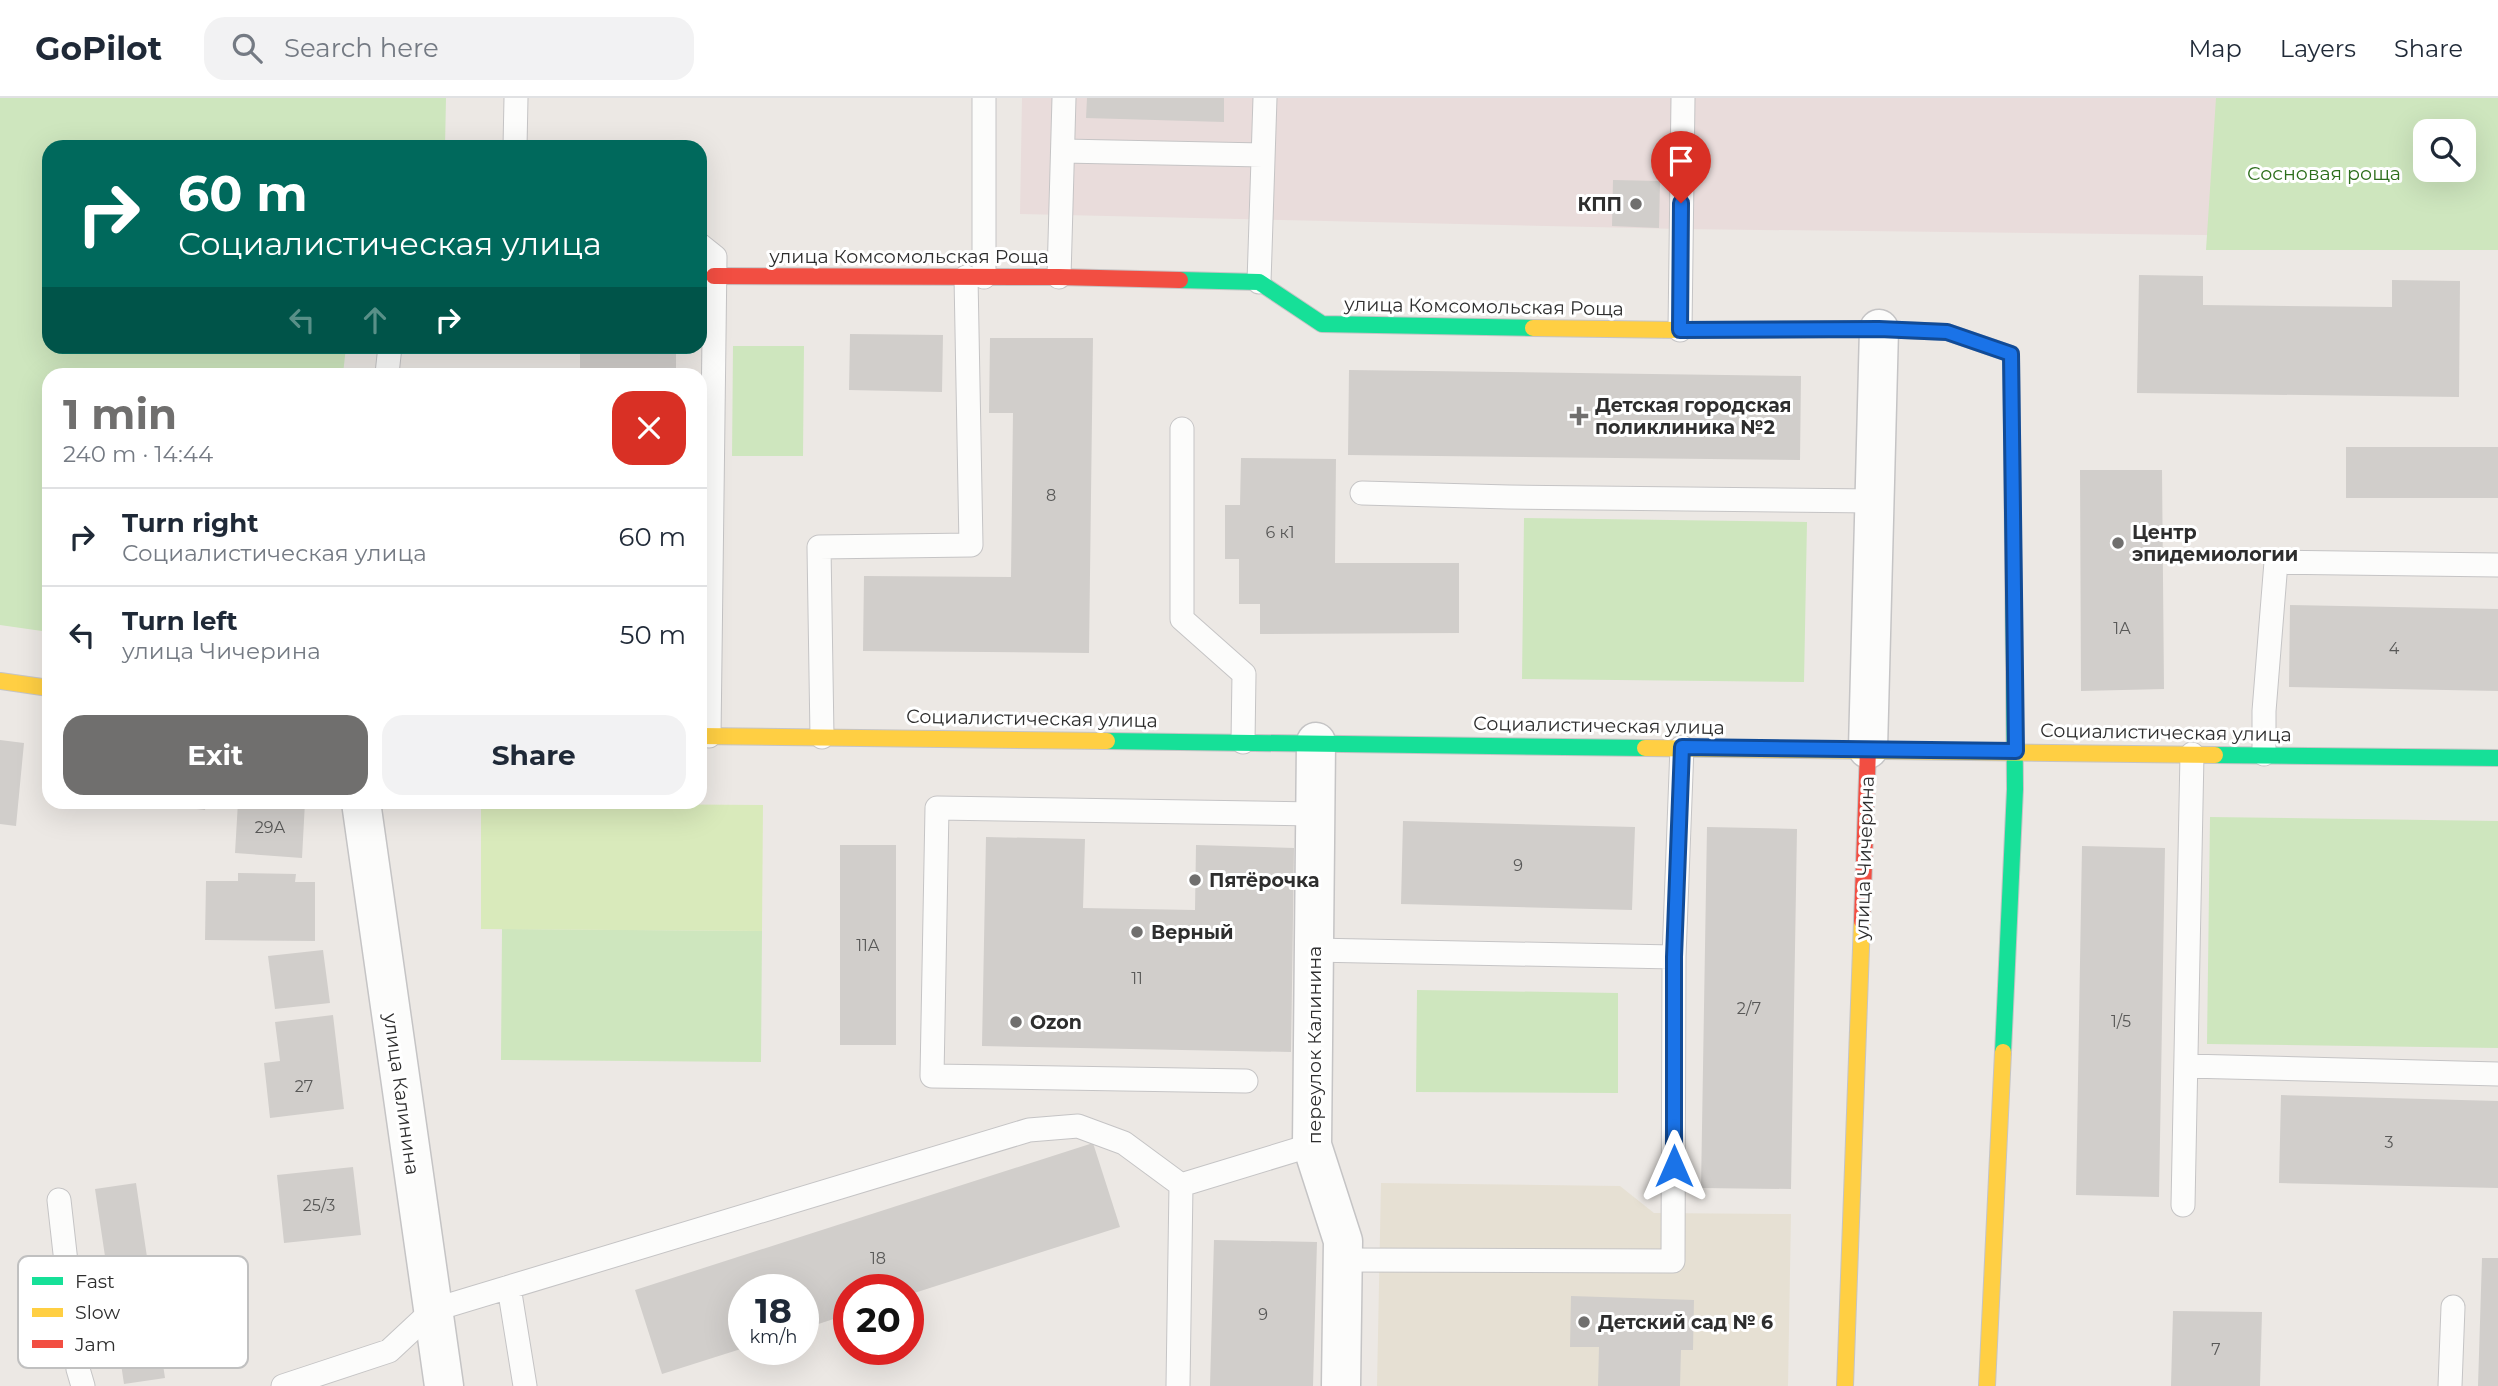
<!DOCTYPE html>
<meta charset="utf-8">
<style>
body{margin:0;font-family:Montserrat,sans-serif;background:#f2f2f3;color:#1f2937;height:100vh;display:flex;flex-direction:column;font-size:26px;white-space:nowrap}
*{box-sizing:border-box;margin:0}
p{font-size:23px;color:#747a83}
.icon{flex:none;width:38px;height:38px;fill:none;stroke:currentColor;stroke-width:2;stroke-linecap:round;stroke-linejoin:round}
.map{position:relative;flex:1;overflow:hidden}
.sheet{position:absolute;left:42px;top:270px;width:665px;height:441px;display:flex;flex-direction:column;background:#fff;border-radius:21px;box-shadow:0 7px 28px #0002}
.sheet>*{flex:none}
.top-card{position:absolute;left:42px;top:42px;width:665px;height:214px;border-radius:21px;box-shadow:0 7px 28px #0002;background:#00695c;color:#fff;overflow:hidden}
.controls{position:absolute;left:2413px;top:21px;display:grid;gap:14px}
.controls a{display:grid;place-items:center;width:63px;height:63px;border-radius:14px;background:#fff;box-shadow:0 7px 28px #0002;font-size:35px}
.speed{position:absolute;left:728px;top:1176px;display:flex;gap:14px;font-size:35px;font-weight:700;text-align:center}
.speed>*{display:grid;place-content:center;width:91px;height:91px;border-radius:50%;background:#fff;box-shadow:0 7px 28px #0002;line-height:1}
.speed small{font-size:18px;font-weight:400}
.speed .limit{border:10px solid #d22;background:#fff;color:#111}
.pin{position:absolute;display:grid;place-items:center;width:60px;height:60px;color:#fff;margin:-72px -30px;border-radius:50% 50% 50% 0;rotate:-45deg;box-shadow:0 0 7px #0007}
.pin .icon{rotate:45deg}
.me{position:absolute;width:77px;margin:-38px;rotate:0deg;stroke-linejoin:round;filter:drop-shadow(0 0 5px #0008)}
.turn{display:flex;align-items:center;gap:24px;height:147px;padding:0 21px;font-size:32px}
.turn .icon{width:91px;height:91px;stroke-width:2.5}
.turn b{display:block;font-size:49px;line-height:60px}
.lanes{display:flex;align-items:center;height:66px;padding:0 21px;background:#0003;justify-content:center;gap:35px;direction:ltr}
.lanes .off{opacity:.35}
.round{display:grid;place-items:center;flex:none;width:74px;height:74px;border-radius:21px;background:#f2f2f3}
.summary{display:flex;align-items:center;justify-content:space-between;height:119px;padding:0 21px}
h1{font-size:42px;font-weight:700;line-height:52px;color:#706f6e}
.cta{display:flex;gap:14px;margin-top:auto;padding:14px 21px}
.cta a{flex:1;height:80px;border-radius:21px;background:#706f6e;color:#fff;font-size:28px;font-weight:700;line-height:80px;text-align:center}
.cta a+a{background:#f2f2f3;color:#1f2937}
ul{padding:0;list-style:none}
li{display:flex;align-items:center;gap:21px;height:98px;padding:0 21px;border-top:2px solid #e0e1e3}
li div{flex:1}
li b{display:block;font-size:26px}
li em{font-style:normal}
header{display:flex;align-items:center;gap:42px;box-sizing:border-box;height:98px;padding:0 35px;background:#fff;border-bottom:2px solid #e0e1e3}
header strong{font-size:33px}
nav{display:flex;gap:38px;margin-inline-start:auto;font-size:24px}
.search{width:490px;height:63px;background:#f2f2f3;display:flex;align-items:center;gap:18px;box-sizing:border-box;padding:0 24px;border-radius:21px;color:#747a83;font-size:26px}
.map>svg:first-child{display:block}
</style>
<header>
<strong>GoPilot</strong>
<div class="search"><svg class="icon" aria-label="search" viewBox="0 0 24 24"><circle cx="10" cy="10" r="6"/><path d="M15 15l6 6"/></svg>Search here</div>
<nav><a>Map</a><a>Layers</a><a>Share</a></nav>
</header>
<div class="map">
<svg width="2498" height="1288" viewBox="0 0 2498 1288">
<rect width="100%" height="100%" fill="#ece8e4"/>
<!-- education -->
<path fill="#e6e0d3" d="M1381 1085 1620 1088 1654 1115 1791 1116 1788 1288H1377Z"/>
<!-- medical -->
<path fill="#e9dcdb" d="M1022 0H2449L2426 33 2381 139 1681 131 1020 116Z"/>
<!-- green -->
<path fill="#cee6be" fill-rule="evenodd" d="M0 0H446L445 49H49V248L346 249 343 276H49V534L0 527Z
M2216 0H2498V152H2206ZM2464 33V72H2426V33Z
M733 248H804L803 358H732Z
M1524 420 1807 424 1804 584 1522 581Z
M2210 719 2498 723V950L2207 946Z
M502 831 762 833 761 964 501 962Z
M1417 892 1618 895V995L1416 994Z"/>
<!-- pitch -->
<path fill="#d9eabb" d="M481 705 763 707 762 833 481 831Z"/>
<!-- building -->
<path fill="#d1cecb" d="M1087 0H1224V24L1086 20Z
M1613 82 1660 83 1659 130 1612 128Z
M2139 177 2203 178V207L2392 209V182L2460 183 2459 299 2137 295Z
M850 236 943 237 942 294 849 292Z
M990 240H1093L1089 555 863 553 864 478 1011 479 1013 315H989Z
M580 248H676V276H580Z
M1349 272 1801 278 1800 362 1348 357Z
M2346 349H2498V400H2346Z
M1241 360 1336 361 1335 465H1459V535L1260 536V506H1239V461H1225V407H1240Z
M2080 372H2162L2164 591 2081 593Z
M2290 507 2498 511V593L2289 589Z
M0 642 24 645 16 728 0 726Z
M156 704H206L205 712 156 706Z
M238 704H305L302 760 235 755Z
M1403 723 1635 729 1632 812 1401 806Z
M1707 729 1797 731 1791 1091 1701 1090Z
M986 739 1085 741 1083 810 1195 812 1196 747 1294 750 1291 954 982 948Z
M840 747H896V947H840Z
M2082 748 2165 750 2159 1099 2076 1097Z
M238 775 296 776 295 784H315V843L205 842 206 783H238Z
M323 852 330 905 275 911 268 858Z
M333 917 344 1011 270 1020 264 965 280 963 275 924Z
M2281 997 2498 1003V1090L2279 1085Z
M1093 1045 1120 1129 908 1197V1192H849V1216L803 1231V1192H744V1250L662 1276 635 1192Z
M353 1069 361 1137 284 1145 277 1077Z
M136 1085 165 1280 124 1286 95 1091Z
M1214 1142 1317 1144 1313 1288H1210Z
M2482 1160H2498V1288H2478Z
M1571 1198 1694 1202 1693 1252H1681L1680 1288H1598L1599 1249H1570Z
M2173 1213 2262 1214 2260 1288H2171Z"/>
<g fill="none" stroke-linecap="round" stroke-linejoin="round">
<!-- lane casing -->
<g stroke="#c5c4c5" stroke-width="25">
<path id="lane" d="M984 0V179
M515 49 516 0
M1063 53 1263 57
M700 147 715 159 709 638
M1059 179 1064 0
M1259 184 1265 0
M1680 232 1683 0
M387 276 390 248
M1182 331V521L1244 576 1243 644
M1362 395 1509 399 1874 403
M822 639 819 449 971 447 966 179
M2264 656V613L2276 464 2498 467
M1313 852 1674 859
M2187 968 2498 976
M1246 983 932 978 937 710 1314 716
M1181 1087 1312 1047
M59 1102 78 1271 83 1288
M2183 1107 2192 656
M1343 1162 1673 1163 1674 859 1682 649
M509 1189 525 1288
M283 1288 389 1253 433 1212 1029 1032 1078 1028 1124 1045 1181 1087 1178 1288
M2450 1288 2453 1209"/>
</g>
<!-- street casing -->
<g stroke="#c5c4c5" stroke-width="41">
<path id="street" d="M1316 644 1312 1047 1343 1143 1341 1288
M1868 651 1879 231
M361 704 444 1288"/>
</g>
<!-- fast casing -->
<g stroke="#c5c4c5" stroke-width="18">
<path id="fast" d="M1180 182 1259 184 1322 226 1533 230
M1107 643 1645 650
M2215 657 2498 660
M2003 954 2015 691 2012 327"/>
</g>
<!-- slow casing -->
<g stroke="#c5c4c5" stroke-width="18">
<path id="slow" d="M1533 230 1680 232 1879 231 1947 234 2011 256 2012 327
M0 583 49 590
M700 638 1107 643
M1645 650 2215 657
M1845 1288 1862 823
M1987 1288 2003 954"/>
</g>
<!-- jam casing -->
<g stroke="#c5c4c5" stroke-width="18">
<path id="jam" d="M714 178 1059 179 1180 182
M1862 823 1868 651"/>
</g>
<!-- lane -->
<use href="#lane" stroke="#fcfcfb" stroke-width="23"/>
<!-- street -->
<use href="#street" stroke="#fcfcfb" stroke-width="38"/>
<!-- fast -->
<use href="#fast" stroke="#16e098" stroke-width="16"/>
<!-- slow -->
<use href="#slow" stroke="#ffcf43" stroke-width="16"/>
<!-- jam -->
<use href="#jam" stroke="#f24e42" stroke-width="16"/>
</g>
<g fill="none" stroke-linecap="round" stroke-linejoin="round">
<!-- route casing -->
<g stroke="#114b97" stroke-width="18">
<path id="route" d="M1674 1068V859L1682 649 2016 653 2011 256 1947 234 1879 231 1680 232 1681 105"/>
</g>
<!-- route -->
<use href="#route" stroke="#1a73e8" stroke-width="12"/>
</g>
<!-- markers -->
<g fill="#706f6e" stroke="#fff" stroke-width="2.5">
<circle cx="1636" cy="106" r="7"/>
<path d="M1575.5 307.5h7v7h7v7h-7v7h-7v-7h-7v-7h7z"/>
<circle cx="2118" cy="445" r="7"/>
<circle cx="1195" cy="782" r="7"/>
<circle cx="1137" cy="834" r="7"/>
<circle cx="1016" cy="924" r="7"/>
<circle cx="1584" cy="1224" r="7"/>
</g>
<g text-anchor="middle" stroke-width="6" stroke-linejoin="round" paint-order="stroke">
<!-- number labels -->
<g font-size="16" fill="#585857">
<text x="1051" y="403">8</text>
<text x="1280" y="440">6 к1</text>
<text x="2122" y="536">1А</text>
<text x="2394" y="556">4</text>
<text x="270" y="735">29А</text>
<text x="1518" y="773">9</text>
<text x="868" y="853">11А</text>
<text x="1137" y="886">11</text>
<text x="1749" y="916">2/7</text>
<text x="2121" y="929">1/5</text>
<text x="304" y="994">27</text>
<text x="2389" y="1050">3</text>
<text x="319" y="1113">25/3</text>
<text x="878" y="1166">18</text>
<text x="1263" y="1222">9</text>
<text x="2216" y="1257">7</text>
</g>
<!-- park labels -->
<g font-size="19" fill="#2c6e1b" stroke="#fff">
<text x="2324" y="82">Сосновая роща</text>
</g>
<!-- poi labels -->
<g font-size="19" font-weight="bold" fill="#2e2e2e" stroke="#fff" text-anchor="start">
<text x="1622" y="113" text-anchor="end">КПП</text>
<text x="1595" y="314">Детская городская<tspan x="1595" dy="22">поликлиника №2</tspan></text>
<text x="2132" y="441">Центр<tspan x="2132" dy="22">эпидемиологии</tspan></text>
<text x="1209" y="789">Пятёрочка</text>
<text x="1151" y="841">Верный</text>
<text x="1030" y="931">Ozon</text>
<text x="1598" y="1231">Детский сад № 6</text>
</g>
<!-- street labels -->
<g font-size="19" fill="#2e2e2e" stroke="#fff">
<text x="909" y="165">улица Комсомольская Роща</text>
<text transform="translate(1484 208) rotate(1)" y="7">улица Комсомольская Роща</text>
<text transform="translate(1032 620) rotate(1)" y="7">Социалистическая улица</text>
<text transform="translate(1599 627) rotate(1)" y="7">Социалистическая улица</text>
<text transform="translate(2166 634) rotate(1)" y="7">Социалистическая улица</text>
<text transform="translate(1864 760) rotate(-88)" y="7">улица Чичерина</text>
<text transform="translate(1314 947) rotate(-90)" y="7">переулок Калинина</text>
<text transform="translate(402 996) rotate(82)" y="7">улица Калинина</text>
</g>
</g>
<!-- legend -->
<rect x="18" y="1158" width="230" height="112" rx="10" fill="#fff" stroke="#c0c0c0" stroke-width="2"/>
<rect x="32" y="1179" width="31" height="8" fill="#16e098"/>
<rect x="32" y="1210" width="31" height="9" fill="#ffcf43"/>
<rect x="32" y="1242" width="31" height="8" fill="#f24e42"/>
<g font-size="19" fill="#2e2e2e">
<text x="75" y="1190">Fast</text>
<text x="75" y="1221">Slow</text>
<text x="75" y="1253">Jam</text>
</g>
</svg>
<div class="controls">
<a><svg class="icon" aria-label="search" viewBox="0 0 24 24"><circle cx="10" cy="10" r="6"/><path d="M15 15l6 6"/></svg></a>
</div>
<div class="speed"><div>18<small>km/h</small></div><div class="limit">20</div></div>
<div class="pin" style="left:1681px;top:105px;background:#d93025"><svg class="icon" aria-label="arrive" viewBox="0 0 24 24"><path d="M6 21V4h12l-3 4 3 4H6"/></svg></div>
<svg class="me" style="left:1674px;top:1068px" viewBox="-20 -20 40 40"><path d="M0-17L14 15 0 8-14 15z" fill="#1a73e8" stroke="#fff" stroke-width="4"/></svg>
<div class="top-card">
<div class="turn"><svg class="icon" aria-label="right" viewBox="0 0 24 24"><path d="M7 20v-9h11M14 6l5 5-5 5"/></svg><div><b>60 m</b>Социалистическая улица</div></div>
<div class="lanes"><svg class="icon off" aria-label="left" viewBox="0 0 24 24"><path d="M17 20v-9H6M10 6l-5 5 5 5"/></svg><svg class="icon off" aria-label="ahead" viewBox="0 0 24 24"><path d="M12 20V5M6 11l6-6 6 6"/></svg><svg class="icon" aria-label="right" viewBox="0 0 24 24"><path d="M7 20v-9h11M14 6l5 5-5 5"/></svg></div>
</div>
<section class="sheet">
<div class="summary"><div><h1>1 min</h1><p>240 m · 14:44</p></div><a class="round" style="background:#d93025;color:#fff"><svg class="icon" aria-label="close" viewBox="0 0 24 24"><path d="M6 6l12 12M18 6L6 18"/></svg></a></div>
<ul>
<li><svg class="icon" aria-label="right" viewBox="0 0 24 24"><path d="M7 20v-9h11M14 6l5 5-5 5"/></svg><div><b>Turn right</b><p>Социалистическая улица</p></div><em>60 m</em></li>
<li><svg class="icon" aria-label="left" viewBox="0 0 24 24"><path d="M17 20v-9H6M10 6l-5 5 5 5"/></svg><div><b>Turn left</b><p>улица Чичерина</p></div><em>50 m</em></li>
</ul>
<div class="cta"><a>Exit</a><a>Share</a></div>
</section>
</div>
